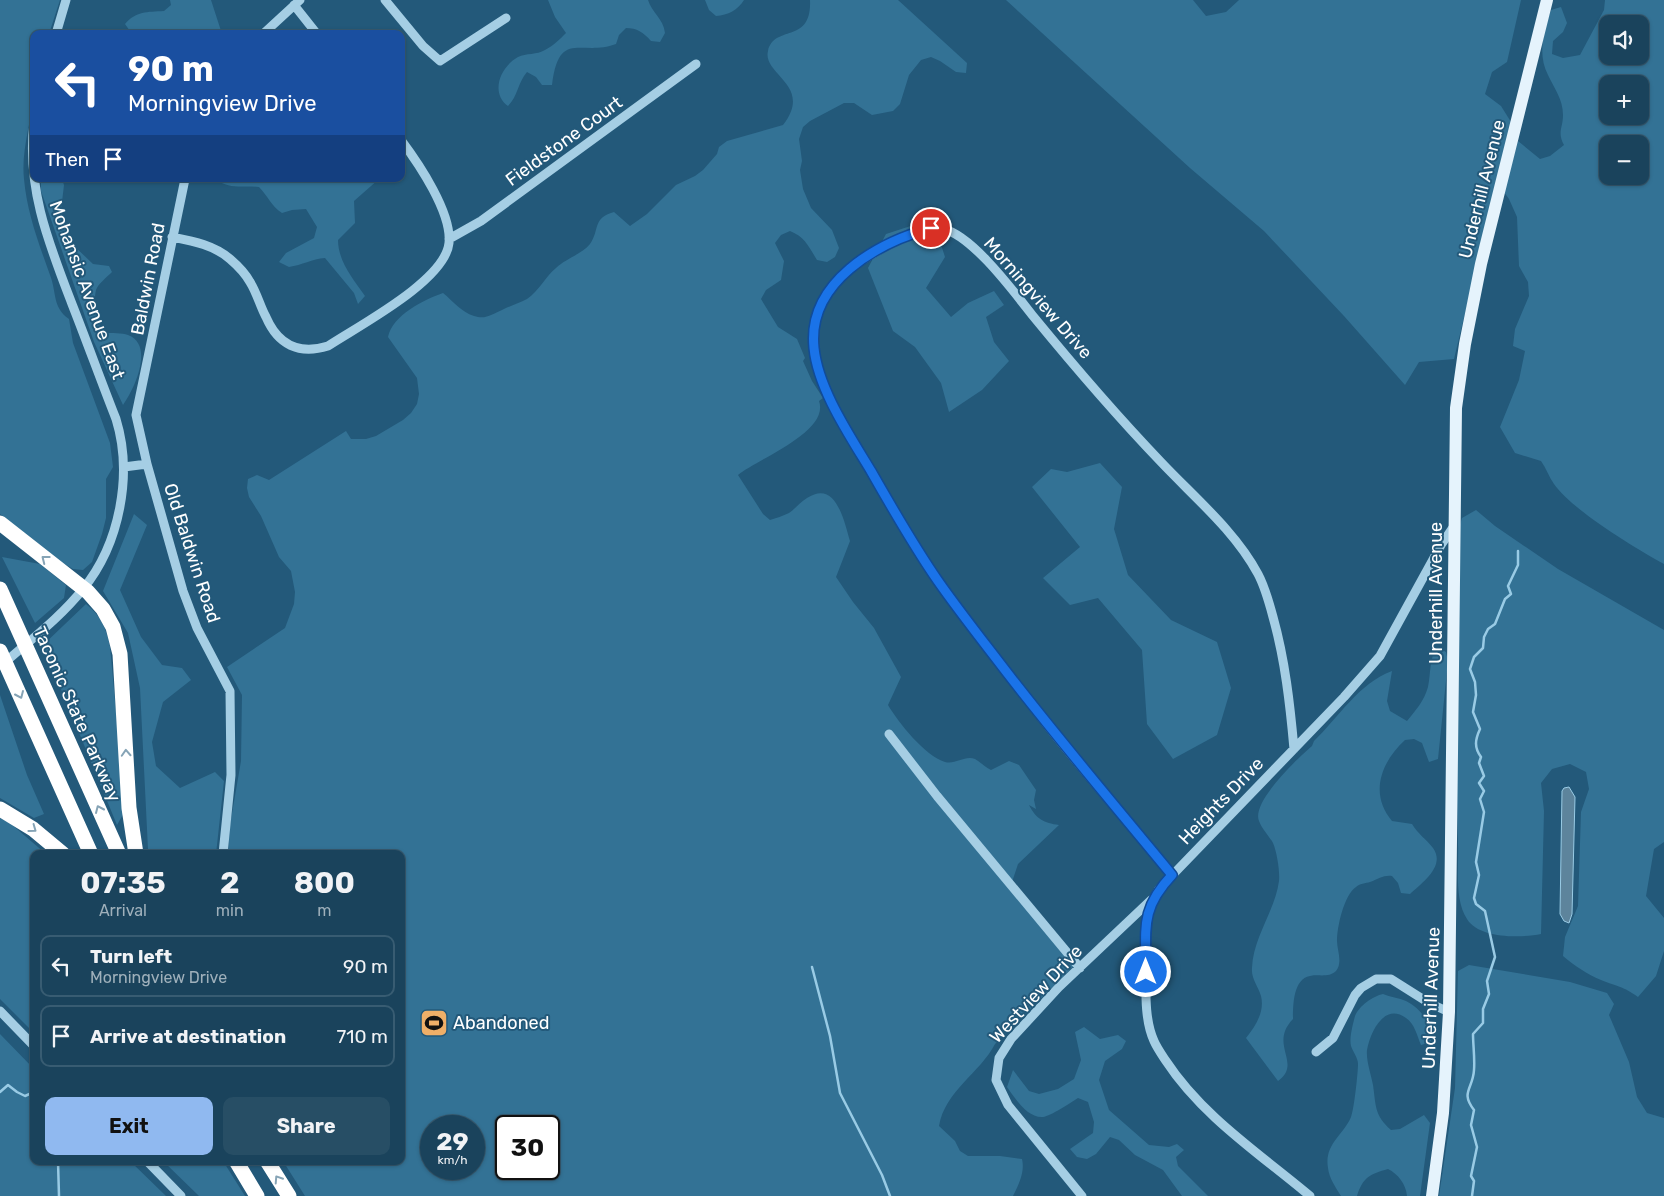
<!DOCTYPE html>
<meta charset="utf-8">
<style>
body{margin:0;font-family:Rubik,sans-serif;background:#274e65;color:#f1f3f6;height:100vh;display:flex;flex-direction:column;font-size:19px;white-space:nowrap}
*{box-sizing:border-box;margin:0}
p{font-size:16px;color:#9fb0bb}
.icon{flex:none;width:28px;height:28px;fill:none;stroke:currentColor;stroke-width:2;stroke-linecap:round;stroke-linejoin:round}
.map{position:relative;flex:1;overflow:hidden}
.panel{position:absolute;left:30px;top:850px;width:375px;height:315px;display:flex;flex-direction:column;background:#1a435c;border-radius:10px;box-shadow:0 1px 4px #0004,0 0 0 1px #385c72}
.panel>*{flex:none}
.guide{position:absolute;left:30px;top:30px;width:375px;height:152px;border-radius:10px;box-shadow:0 1px 4px #0004,0 0 0 1px #385c72;background:#1a4fa0;color:#fff;overflow:hidden}
.controls{position:absolute;left:1599px;top:15px;display:grid;gap:10px}
.controls a{display:grid;place-items:center;width:50px;height:50px;border-radius:10px;background:#1a435c;box-shadow:0 1px 4px #0004,0 0 0 1px #385c72;font-size:25px}
.speed{position:absolute;left:420px;top:1115px;display:flex;gap:10px;font-size:25px;font-weight:700;text-align:center}
.speed>*{display:grid;place-content:center;width:65px;height:65px;border-radius:50%;background:#1a435c;box-shadow:0 1px 4px #0004,0 0 0 1px #385c72;line-height:1}
.speed small{font-size:12px;font-weight:400}
.speed .limit{border:2px solid #111;border-radius:8px;background:#fff;color:#111}
.pin{position:absolute;display:grid;place-items:center;width:42px;height:42px;color:#fff;margin:-21px;border:2px solid #fff;border-radius:50%;box-shadow:0 1px 5px #0007}
.me{position:absolute;width:55px;margin:-28px;rotate:0deg;stroke-linejoin:round;filter:drop-shadow(0 0 4px #0008)}
.turn{display:flex;align-items:center;gap:18px;height:105px;padding:0 15px;font-size:22px}
.turn .icon{width:65px;height:65px;stroke-width:2.5}
.turn b{display:block;font-size:35px;line-height:42px}
.then{display:flex;align-items:center;height:48px;padding:0 15px;background:#0003;gap:10px;font-size:19px}
.eta{display:flex;justify-content:space-evenly;align-items:center;height:85px;text-align:center}
.eta b{font-size:30px;font-weight:700;line-height:35px}
.cta{display:flex;gap:10px;margin-top:auto;padding:10px 15px}
.cta a{flex:1;height:58px;border-radius:10px;background:#90b9f0;color:#111;font-size:20px;font-weight:700;line-height:58px;text-align:center}
.cta a+a{background:#274e65;color:#f1f3f6}
ul{padding:0;list-style:none}
li{display:flex;align-items:center;gap:15px;height:62px;margin:0 10px 8px;padding:0 5px;border:2px solid #385c72;border-radius:10px}
li div{flex:1}
li b{display:block;font-size:19px}
li em{font-style:normal}
.map>svg:first-child{display:block}
</style>
<div class="map">
<svg width="1664" height="1196" viewBox="0 0 1664 1196">
<rect width="100%" height="100%" fill="#23597a"/>
<!-- green -->
<path fill="#337295" fill-rule="evenodd" d="M0 0H60L49 34H34C34 54 35 75 34 95 31 123 21 151 24 179 27 213 39 244 50 275 57 293 52 307 69 319L73 343 110 443 113 467 106 479V518L102 534 92 562 83 570 73 569 61 562 0 514Z
M170 0H211L222 34H132L125 24C136 11 147 12 164 11L171 5Z
M548 0H648C652 13 663 18 665 33L660 42 651 41C643 32 637 28 626 28L619 35 616 44C581 57 559 28 552 85H542L536 77 527 72C518 82 518 96 508 106 490 93 500 67 518 57 526 53 537 55 545 50 553 46 560 39 566 33L555 17Z
M705 0H744C738 10 728 15 716 16L709 10Z
M810 0H898L967 63 966 73 956 72 940 61 931 57 921 60 909 75 900 104 893 111 872 115 854 103H844L810 121 803 127 799 139 802 161 800 170 803 189 811 208 832 230 839 248 835 257 827 262 817 260C809 247 805 237 790 231L781 235 775 243 784 261 781 280 766 290 761 299 778 327 797 339 805 358 803 361 812 381 823 398 819 401C830 432 757 459 738 475L763 514 770 520C776 518 783 516 789 513 795 509 800 502 807 498 836 479 844 521 850 541L836 577 853 602 874 628 901 677 888 705C898 722 925 756 945 762 955 765 965 755 975 759 980 762 985 767 991 770L1009 761 1019 765 1036 790 1034 800 1036 809 1029 805C1036 819 1044 823 1059 825L1018 864 1011 885 1075 965 995 1044C980 1073 945 1091 939 1126L955 1141 960 1151 968 1156H1000L1022 1159C1025 1172 1019 1184 1013 1196H305L283 1161H401V854H228L230 825 241 761 242 695 227 667 285 628 294 604 295 592 291 571 279 557 261 516 249 497 247 488 248 479 257 475 269 480 346 431 351 439H366L376 436 403 420 411 413 417 404 419 394 417 378 388 337C393 315 423 300 443 293 453 301 461 312 474 316 486 320 492 314 502 310 510 306 519 303 527 299 539 291 545 277 556 268 565 259 582 254 590 244 600 230 592 218 614 212L630 226 647 214 676 185 695 176 703 170 717 154 719 147 727 141 783 125C814 85 762 75 768 51 774 24 812 45 810 0ZM431 1126H474V1169H431ZM506 1126H549V1169H506Z
M1006 0H1193L1206 16 1226 12 1239 0H1521L1507 62 1492 72 1485 94 1501 106 1511 122 1454 359 1419 362 1405 385 1344 316 1264 231 1190 168Z
M1605 0H1664V564C1635 548 1572 510 1554 484 1549 477 1546 468 1541 461L1515 453 1500 427 1519 380 1525 351 1513 346 1515 329 1529 296 1528 282 1519 266 1517 217 1509 199 1504 192 1518 141 1540 159 1550 156 1564 145C1557 132 1563 128 1563 115 1563 99 1554 88 1548 75 1537 54 1544 30 1551 10L1561 7 1567 23 1563 32 1553 41 1552 54 1563 58 1580 55 1604 10ZM1608 24H1640V56H1608ZM1608 84H1640V116H1608ZM1608 144H1640V176H1608Z
M41 179H62L64 185 61 210 71 243 93 264 109 266 112 272C107 277 98 284 96 290 93 302 97 323 104 333 112 333 122 333 128 335 155 345 134 390 123 405L94 342 41 191Z
M215 179H379L354 201 355 223 338 240C338 261 353 279 365 296L358 304 354 293 325 258C312 259 302 265 289 267L279 262 286 253 314 238 317 227 306 209 292 210 282 213C271 206 268 196 259 187 242 185 230 190 215 179Z
M926 221 938 235 945 257 926 288 951 317 968 303 994 291 1004 305 986 317 994 342 1009 361 982 390 949 412 941 383 915 347 893 331 868 268 886 234Z
M1100 463 1122 487 1114 529 1128 575 1171 620 1217 642 1231 688 1217 735 1173 759 1147 724 1142 650 1098 598 1070 605 1043 578 1080 547 1032 487 1051 469 1067 472Z
M1476 510 1495 526 1558 569 1664 630V842L1654 849 1646 896 1664 918V951L1656 976 1638 997C1623 986 1618 987 1601 980 1587 974 1575 966 1563 956L1565 937 1578 906 1581 812 1589 789 1586 772 1570 764 1552 769 1541 783 1544 811 1541 934C1521 938 1479 939 1467 919 1454 899 1459 868 1458 845 1455 741 1458 636 1458 531L1462 518Z
M134 514 147 525 120 590 141 637 162 665 182 668 191 680 163 702 152 742 156 766 180 788 215 772 224 781 216 854H149L148 849 140 688 128 633 103 591Z
M2 557 40 564 66 585 64 598 35 623Z
M86 604C101 616 106 628 110 646L125 811 117 825 47 655 41 647Z
M1437 647 1446 652 1448 661 1438 759 1429 762 1422 743 1414 739 1405 740C1381 762 1369 794 1392 821L1412 824C1418 834 1426 839 1433 848 1446 866 1422 883 1410 894L1401 893 1398 883 1392 876C1383 875 1379 879 1370 882 1366 883 1359 884 1356 887 1344 895 1337 927 1337 941 1337 950 1343 962 1336 971 1329 978 1319 974 1310 976 1293 979 1293 1006 1293 1019 1268 1045 1303 1063 1278 1081L1246 1038C1255 1027 1265 1012 1261 996 1258 986 1251 979 1252 968 1253 937 1275 911 1279 881 1280 872 1277 852 1273 843 1269 836 1262 829 1259 821 1251 802 1298 758 1312 746L1314 741C1338 718 1359 683 1392 671L1387 701 1390 711 1407 721C1416 710 1424 701 1428 687 1431 673 1429 659 1437 647Z
M0 695 27 775 44 814 34 818 0 798Z
M0 818 10 823 46 854H34V1033L0 999Z
M1469 965 1570 982 1607 993 1614 1004 1609 1015 1629 1062 1637 1097 1647 1113 1664 1118V1196H1439L1455 1088 1458 971Z
M1383 994C1390 997 1399 998 1406 1001 1423 1010 1431 1024 1431 1042L1421 1045C1417 1036 1415 1024 1406 1018 1384 1002 1370 1033 1367 1050 1366 1061 1371 1074 1373 1085 1376 1105 1374 1115 1391 1130L1400 1129 1424 1115 1430 1123 1420 1196H1407C1406 1184 1398 1174 1388 1169 1370 1174 1363 1177 1357 1196H1341C1336 1188 1329 1178 1328 1168 1324 1144 1343 1136 1351 1117 1354 1110 1358 1073 1358 1064 1358 1058 1353 1052 1351 1046 1349 1038 1353 1024 1355 1016 1359 1006 1373 996 1383 994Z
M1084 1027 1100 1039 1118 1035 1126 1041 1122 1049 1105 1061 1099 1080 1109 1110 1149 1145 1169 1147 1177 1144 1184 1150 1176 1157 1178 1166 1208 1196H1182L1163 1170 1135 1155 1119 1140 1110 1137 1096 1154 1087 1159 1077 1157 1070 1149 1093 1133 1094 1122 1088 1102 1078 1098C1070 1103 1051 1116 1043 1117 1027 1118 1015 1098 1007 1087L1013 1070 1029 1091 1039 1094 1058 1089 1074 1079 1081 1060 1075 1032Z
M0 1034 34 1069V1161H130L166 1196H0Z
M163 1161H223L245 1196H199Z"/>
<!-- water -->
<path fill="#5d849c" stroke="#99cbe5" d="M1569 787 1575 797 1572 914 1569 923 1564 921 1560 914 1562 791 1564 788Z"/>
<g fill="none" stroke-linecap="round" stroke-linejoin="round">
<!-- stream -->
<path stroke="#99cbe5" stroke-width="2.5" d="M812 967 830 1036 840 1093 882 1175 890 1196
M0 1092 8 1085 17 1092 25 1096 34 1092
M58 1161 59 1196
M1472 1196 1474 1181 1471 1176 1477 1147 1471 1125 1474 1110C1460 1092 1473 1089 1474 1070 1475 1058 1473 1045 1473 1034L1483 1023V1009L1489 994 1487 981 1495 957 1485 911 1476 904 1474 898 1479 875 1476 862 1484 812 1480 799 1484 791 1479 783 1484 776 1479 763 1481 757C1474 747 1475 740 1480 729L1473 712 1476 695 1475 682 1470 669 1474 657 1483 648 1484 637 1488 629 1495 624 1505 599 1511 594 1508 586 1518 565V551"/>
<!-- minor -->
<path stroke="#a5cee4" stroke-width="9" d="M385 0 423 46 440 61 506 18
M294 5 317 34
M56 34 66 0
M263 34 300 0
M185 179 136 415 147 464 183 591 197 628 230 691 231 775 223 854
M172 237C192 241 214 245 230 259 237 265 245 273 250 282 257 293 260 306 266 317 278 345 299 355 328 346 358 326 445 281 449 243 452 213 419 164 401 140
M449 239 481 221 696 64
M124 467 147 464
M2 665C29 641 60 618 83 589 120 544 133 474 116 419 101 381 87 342 72 304 49 244 26 188 34 122
M889 734 937 796 1080 968
M1172 875C1131 825 1088 777 1048 726 1012 679 974 632 940 584 912 545 890 503 866 463 847 430 817 386 814 348 811 315 828 283 855 265 875 252 919 223 943 229 972 235 1014 292 1033 316 1074 366 1116 415 1161 462 1194 497 1235 531 1258 574 1265 587 1269 602 1273 617 1285 660 1290 704 1294 749
M0 1011 34 1046
M1316 1052 1333 1038 1355 995 1361 988 1376 979H1391L1429 1003 1449 1012
M147 1161 181 1196
M1082 1196 1008 1105 996 1080 999 1058 1011 1039 1059 987 1151 900
M1310 1196C1260 1154 1202 1116 1166 1061 1162 1055 1157 1048 1154 1041 1144 1019 1146 990 1146 966 1146 933 1143 918 1159 889L1344 697 1380 656 1441 545 1454 526"/>
<!-- major -->
<path stroke="#e5f3fc" stroke-width="12" d="M1432 1196 1443 1113 1449 1012 1456 408 1465 344 1481 264 1547 0"/>
<!-- highway -->
<path stroke="#fff" stroke-width="15" d="M0 523 88 592 103 609 113 627 120 654 129 808 136 854
M0 589 119 854
M0 651 91 854
M0 809 33 829 63 854
M236 1161 257 1196
M267 1161 289 1196"/>
</g>
<!-- one-way arrows -->
<defs><path id="oneway-chevron" d="M-2-3.5L2.5 0L-2 3.5" fill="none" stroke-width="1.6" stroke-linecap="round" stroke-linejoin="round" transform="scale(1.25)"/></defs>
<g stroke="#86a4b6">
<use href="#oneway-chevron" transform="translate(45 559) rotate(-142)"/>
<use href="#oneway-chevron" transform="translate(20 695) rotate(66)"/>
<use href="#oneway-chevron" transform="translate(126 753) rotate(-93)"/>
<use href="#oneway-chevron" transform="translate(99 809) rotate(-114)"/>
<use href="#oneway-chevron" transform="translate(33 829) rotate(36)"/>
<use href="#oneway-chevron" transform="translate(278 1179) rotate(-123)"/>
</g>
<g fill="none" stroke-linecap="round" stroke-linejoin="round">
<!-- route casing -->
<g stroke="#114b97" stroke-width="12">
<path id="route" d="M931 228C877 243 807 282 814 348 818 389 850 436 871 471 892 508 913 545 938 581 959 611 982 640 1005 670 1059 740 1116 807 1172 875 1140 909 1146 928 1146 972"/>
</g>
<!-- route -->
<use href="#route" stroke="#1a73e8" stroke-width="9"/>
</g>
<!-- icons -->
<defs>
<g id="stadium-square" transform="scale(1.4375)"><rect x="-9" y="-9" width="18" height="18" rx="4" fill="#efaf68" stroke="#23597a"/><path d="M0-5a6.5 5 0 1 0 0 10a6.5 5 0 1 0 0-10ZM-3.5-1.8h7v3.6h-7Z" fill="#111"/></g>
</defs>
<g fill-rule="evenodd">
<use href="#stadium-square" x="434" y="1023"/>
</g>
<g text-anchor="middle" stroke-width="4" stroke-linejoin="round" paint-order="stroke">
<!-- street labels -->
<g font-size="18" fill="#fff" stroke="#23597a">
<text transform="translate(564 141) rotate(-36)" y="6">Fieldstone Court</text>
<text transform="translate(1482 189) rotate(-76)" y="6">Underhill Avenue</text>
<text transform="translate(148 279) rotate(-79)" y="6">Baldwin Road</text>
<text transform="translate(87 290) rotate(70)" y="6">Mohansic Avenue East</text>
<text transform="translate(1038 298) rotate(49)" y="6">Morningview Drive</text>
<text transform="translate(192 553) rotate(72)" y="6">Old Baldwin Road</text>
<text transform="translate(1436 593) rotate(-90)" y="6">Underhill Avenue</text>
<text transform="translate(77 714) rotate(66)" y="6">Taconic State Parkway</text>
<text transform="translate(1221 801) rotate(-46)" y="6">Heights Drive</text>
<text transform="translate(1036 994) rotate(-47)" y="6">Westview Drive</text>
<text transform="translate(1431 998) rotate(-88)" y="6">Underhill Avenue</text>
</g>
<!-- poi labels -->
<g font-size="18" fill="#fff" stroke="#23597a" text-anchor="start">
<text x="453" y="1029">Abandoned</text>
</g>
</g>
</svg>
<div class="controls">
<a><svg class="icon" aria-label="sound" viewBox="0 0 24 24"><path d="M4 9h4l5-4v14l-5-4H4zM17 9q2 3 0 6"/></svg></a>
<a>+</a>
<a>−</a>
</div>
<div class="speed"><div>29<small>km/h</small></div><div class="limit">30</div></div>
<div class="pin" style="left:931px;top:228px;background:#d93025"><svg class="icon" aria-label="arrive" viewBox="0 0 24 24"><path d="M6 21V4h12l-3 4 3 4H6"/></svg></div>
<svg class="me" style="left:1146px;top:972px" viewBox="-20 -20 40 40"><circle r="17" fill="#1a73e8" stroke="#fff" stroke-width="3"/><path d="M0-11L8 9 0 5-8 9z" fill="#fff"/></svg>
<div class="guide">
<div class="turn"><svg class="icon" aria-label="left" viewBox="0 0 24 24"><path d="M17 20v-9H6M10 6l-5 5 5 5"/></svg><div><b>90 m</b>Morningview Drive</div></div>
<div class="then">Then<svg class="icon" aria-label="arrive" viewBox="0 0 24 24"><path d="M6 21V4h12l-3 4 3 4H6"/></svg></div>
</div>
<section class="panel">
<div class="eta">
<div><b>07:35</b><p>Arrival</p></div>
<div><b>2</b><p>min</p></div>
<div><b>800</b><p>m</p></div>
</div>
<ul>
<li><svg class="icon" aria-label="left" viewBox="0 0 24 24"><path d="M17 20v-9H6M10 6l-5 5 5 5"/></svg><div><b>Turn left</b><p>Morningview Drive</p></div><em>90 m</em></li>
<li><svg class="icon" aria-label="arrive" viewBox="0 0 24 24"><path d="M6 21V4h12l-3 4 3 4H6"/></svg><div><b>Arrive at destination</b></div><em>710 m</em></li>
</ul>
<div class="cta"><a>Exit</a><a>Share</a></div>
</section>
</div>
